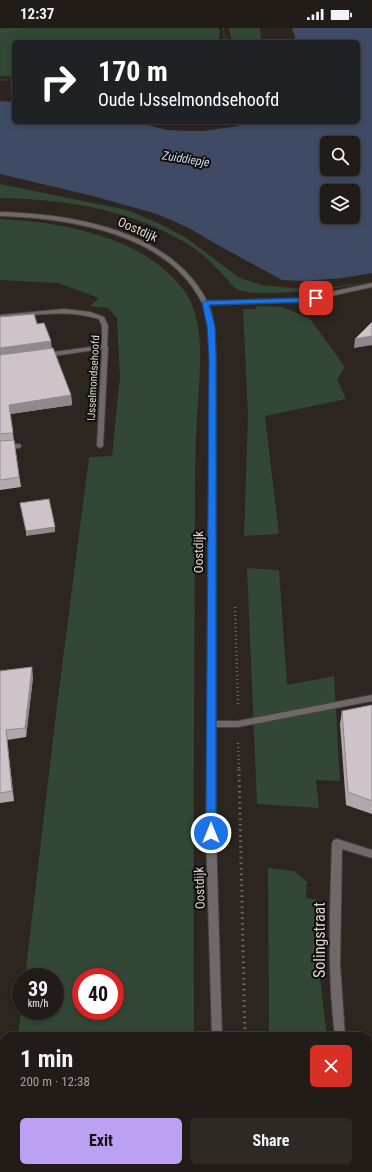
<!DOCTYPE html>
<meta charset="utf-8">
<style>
body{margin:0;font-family:"Roboto Condensed",sans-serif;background:#2d2925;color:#f1f3f6;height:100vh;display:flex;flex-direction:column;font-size:15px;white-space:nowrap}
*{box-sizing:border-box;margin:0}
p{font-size:13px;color:#a2a1a2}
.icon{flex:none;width:22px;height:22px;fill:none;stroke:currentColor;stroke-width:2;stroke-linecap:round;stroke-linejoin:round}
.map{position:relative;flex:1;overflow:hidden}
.panel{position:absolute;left:0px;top:1004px;width:372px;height:140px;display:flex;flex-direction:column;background:#211c18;border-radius:12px 12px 0 0;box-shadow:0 2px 6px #0003,0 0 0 1px #3e3a37}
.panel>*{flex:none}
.hud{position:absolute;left:12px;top:12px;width:348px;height:84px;border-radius:6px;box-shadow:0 2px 6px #0003,0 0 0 1px #3e3a37;background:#202124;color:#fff;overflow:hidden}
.fabs{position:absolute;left:320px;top:108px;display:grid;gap:8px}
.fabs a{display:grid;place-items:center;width:40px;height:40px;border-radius:6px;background:#211c18;box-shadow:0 2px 6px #0003,0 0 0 1px #3e3a37;font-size:20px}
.speed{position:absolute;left:12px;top:940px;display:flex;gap:8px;font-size:20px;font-weight:700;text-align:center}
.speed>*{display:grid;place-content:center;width:52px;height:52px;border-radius:50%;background:#211c18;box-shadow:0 2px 6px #0003,0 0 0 1px #3e3a37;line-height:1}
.speed small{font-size:10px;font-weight:400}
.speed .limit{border:6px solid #d22;background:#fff;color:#111}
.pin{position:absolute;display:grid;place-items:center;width:34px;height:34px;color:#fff;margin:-17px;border-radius:8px;box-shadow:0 2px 6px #0006}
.me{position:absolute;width:44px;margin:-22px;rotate:0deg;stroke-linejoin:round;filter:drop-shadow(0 0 3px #0008)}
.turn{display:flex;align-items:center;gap:14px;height:84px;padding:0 20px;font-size:18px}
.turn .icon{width:52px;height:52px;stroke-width:2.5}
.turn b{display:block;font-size:28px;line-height:34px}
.round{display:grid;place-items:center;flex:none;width:42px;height:42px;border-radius:6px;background:#2d2925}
.overview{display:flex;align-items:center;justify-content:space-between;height:68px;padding:0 20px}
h1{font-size:24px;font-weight:700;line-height:30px}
.action{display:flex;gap:8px;margin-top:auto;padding:8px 20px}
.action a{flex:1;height:46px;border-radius:6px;background:#bca0f2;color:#111;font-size:16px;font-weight:700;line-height:46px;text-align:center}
.action a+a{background:#2d2925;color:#f1f3f6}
.status{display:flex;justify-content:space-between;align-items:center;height:28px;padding:0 20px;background:#211c18;direction:ltr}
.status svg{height:11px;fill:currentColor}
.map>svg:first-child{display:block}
</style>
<div class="status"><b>12:37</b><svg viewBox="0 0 49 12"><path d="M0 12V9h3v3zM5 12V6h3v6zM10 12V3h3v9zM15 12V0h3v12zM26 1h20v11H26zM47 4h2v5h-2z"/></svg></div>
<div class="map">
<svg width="372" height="1144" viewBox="0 0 372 1144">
<rect width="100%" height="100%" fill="#2c2520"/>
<!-- green -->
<path fill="#324735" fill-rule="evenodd" d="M0 0H218L220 4 218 14H14V49L0 48Z
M229 0H259L261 5 260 14H232Z
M0 156 127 182 158 195 185 209 240 250 262 257 302 261 328 260 372 253 306 266 304 263C289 264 249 268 237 261 231 258 229 252 224 248 218 241 211 235 205 229 191 216 171 207 155 199 106 178 53 171 0 170Z
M0 191C63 194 146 209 185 264 195 277 200 303 200 319 201 342 198 367 197 391 195 422 195 454 195 486 194 660 193 834 194 1008H18L21 982 55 983V949H25L57 677 89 429 112 428 120 349 117 290 108 280 90 278 99 270 58 255 0 252ZM81 949H115V983H81Z
M256 278 283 279 310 291 345 339 337 351 346 371 265 388 279 506 244 508 248 387 243 281H256Z
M247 540 279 542 287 657 334 648 340 753 316 752 319 780 257 776Z
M268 840 294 843 307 854 306 870 318 872 317 926 327 1008H269Z
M21 1140H201V1144H22Z
M296 1140H348L349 1144H297Z"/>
<!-- water -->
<path fill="#3f4b65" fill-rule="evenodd" d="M292 0H372V245L343 250 304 253 282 252 216 216 189 200 157 186 93 168 0 146V73L14 74V94H136L168 102 202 103 237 98 248 94H358V14H294L295 9ZM327 115H353V141H327ZM327 163H353V189H327Z"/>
<!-- pier -->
<path fill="#2c2520" d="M136 94H144L168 100 202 101 248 94 237 98 202 103 168 102Z"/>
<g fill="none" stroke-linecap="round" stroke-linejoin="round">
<!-- service casing -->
<g stroke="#48413d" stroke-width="2">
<path id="service" d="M105 317 108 319 103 418 100 420 97 418 102 321 46 329 43 327 46 325Z
M18 416H20L21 418 20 420 0 421V417Z
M372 667V673L238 699H211L208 698 207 696 208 694 211 693H238Z"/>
</g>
<!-- minor casing -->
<g stroke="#48413d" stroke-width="2">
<path id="minor" d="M372 255V259L303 274 205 277 202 275 205 273 303 270Z
M64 281 90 284 104 289 108 298 107 320 105 321 102 319V298L99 291C67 281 33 287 0 291V287Z
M337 811 372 822V830L342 821 340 936 345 1008H335C327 944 330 880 332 815L334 812Z
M368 1132 372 1134V1144H364L363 1140H368Z"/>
</g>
<!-- tertiary casing -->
<g stroke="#48413d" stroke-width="2">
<path id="tertiary" d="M0 184C73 186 172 202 208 275 216 291 215 312 216 329V805L222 1008H212L206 805 210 329C209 312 210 291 202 275 168 205 69 190 0 188Z
M223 1140H235V1144H223Z"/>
</g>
<!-- path-far2 -->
<path stroke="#716b67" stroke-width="1.5" stroke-dasharray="0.5 2" stroke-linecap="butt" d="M223 0 225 14
M0 4 20 0
M0 52H14"/>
<!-- path-far1 -->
<path stroke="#716b67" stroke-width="2.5" stroke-dasharray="1 3" stroke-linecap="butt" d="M235 579 238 676
M238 715 239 742"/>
<!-- path -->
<path stroke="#716b67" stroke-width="3" stroke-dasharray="1.5 4" stroke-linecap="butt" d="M239 741 245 1008
M272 1140 273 1144"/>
<!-- service -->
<use href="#service" fill="#6f6a69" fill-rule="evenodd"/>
<!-- minor -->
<use href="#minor" fill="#6f6a69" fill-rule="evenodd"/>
<!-- tertiary -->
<use href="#tertiary" fill="#6f6a69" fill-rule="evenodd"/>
</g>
<!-- wall -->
<path fill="#b0a8ad" d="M0 289 37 296 52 320 71 367 72 377 10 386 21 459 0 462Z
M0 643 33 649 26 709 7 712 14 773 0 775Z
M372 677V786L346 777 340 696 342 683Z"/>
<!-- shaded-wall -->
<path fill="#90888d" d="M372 308V317L354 320 355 311Z
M51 313 52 323 0 329V320Z
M71 367 72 377 10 386 9 377Z
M55 499V504L26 508V503Z
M32 639 33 649 26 709 25 700Z
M6 702 7 712 14 773 12 763Z"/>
<!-- building -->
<path fill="#cdc3c9" stroke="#90888d" d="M34 286 37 296 44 295 51 313 0 320V289Z
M372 294V308L355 311Z
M53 320 71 367 9 377 13 405 0 406V327Z
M14 412 19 449 0 452V413Z
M49 471 55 499 26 503 20 475Z
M32 639 25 700 6 702 12 763 0 765V643Z
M372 677V773L348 764 342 683Z"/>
<!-- route -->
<path fill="#1a73e8" stroke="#114b97" d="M316 268 319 270 318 271 304 274 209 277 215 298 216 329V805L215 808 211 809 207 808 206 805 209 329 207 298 202 275 205 273 304 270Z"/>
<g text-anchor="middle" stroke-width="4" stroke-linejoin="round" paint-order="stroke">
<!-- far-street labels -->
<g font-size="11" fill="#dbd7d3" stroke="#120f0c">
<text transform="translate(93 350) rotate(-87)" y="4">IJsselmondsehoofd</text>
</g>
<!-- far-water labels -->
<g font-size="12" font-style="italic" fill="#cfdefd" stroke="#120f0c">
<text transform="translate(186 131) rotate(9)" y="4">Zuiddiepje</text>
</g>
<!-- street labels -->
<g font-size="13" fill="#dbd7d3" stroke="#120f0c">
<text transform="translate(138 201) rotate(24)" y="5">Oostdijk</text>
<text transform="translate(198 524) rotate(-90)" y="5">Oostdijk</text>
<text transform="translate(199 860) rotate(-92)" y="5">Oostdijk</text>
</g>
<!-- near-street labels -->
<g font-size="16" fill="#dbd7d3" stroke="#120f0c">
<text transform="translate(319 912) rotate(-90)" y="6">Solingstraat</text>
</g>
</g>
</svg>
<div class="fabs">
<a><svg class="icon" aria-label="search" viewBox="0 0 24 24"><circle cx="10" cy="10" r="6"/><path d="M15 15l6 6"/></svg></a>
<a><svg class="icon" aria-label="layers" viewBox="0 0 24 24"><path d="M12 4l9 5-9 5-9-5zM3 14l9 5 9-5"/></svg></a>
</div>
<div class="speed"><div>39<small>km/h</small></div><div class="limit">40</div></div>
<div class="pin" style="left:316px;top:270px;background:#d93025"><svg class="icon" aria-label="arrive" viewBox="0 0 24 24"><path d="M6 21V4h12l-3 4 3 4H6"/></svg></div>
<svg class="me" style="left:211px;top:805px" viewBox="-20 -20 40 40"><circle r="17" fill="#1a73e8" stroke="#fff" stroke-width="3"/><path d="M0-11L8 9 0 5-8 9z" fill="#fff"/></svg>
<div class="hud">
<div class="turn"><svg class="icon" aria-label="right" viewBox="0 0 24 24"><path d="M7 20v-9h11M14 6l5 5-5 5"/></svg><div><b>170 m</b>Oude IJsselmondsehoofd</div></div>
</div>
<section class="panel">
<div class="overview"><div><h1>1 min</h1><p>200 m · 12:38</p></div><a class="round" style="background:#d93025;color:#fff"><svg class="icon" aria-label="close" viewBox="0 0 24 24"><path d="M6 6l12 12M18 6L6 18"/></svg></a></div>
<div class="action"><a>Exit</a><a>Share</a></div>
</section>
</div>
